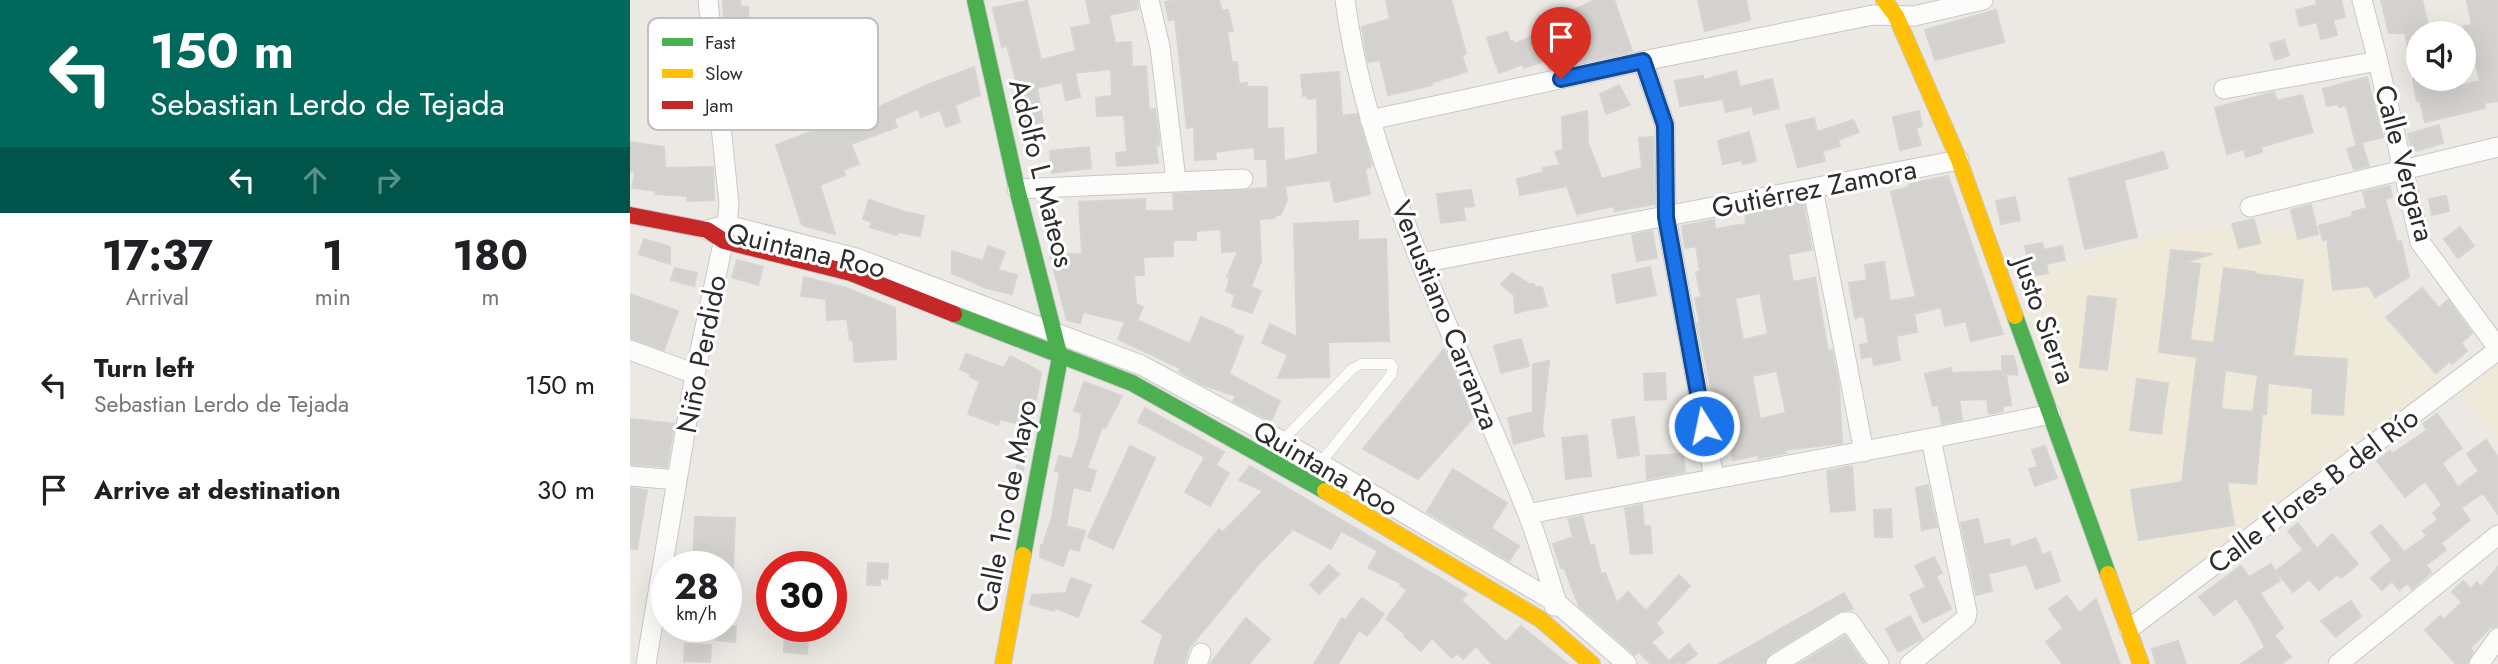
<!DOCTYPE html>
<meta charset="utf-8">
<style>
body{margin:0;font-family:Jost,sans-serif;background:#f6f6f6;color:#202124;height:100vh;display:flex;flex-direction:column;font-size:26px;white-space:nowrap}
*{box-sizing:border-box;margin:0}
p{font-size:23px;color:#757577}
.icon{flex:none;width:38px;height:38px;fill:none;stroke:currentColor;stroke-width:2;stroke-linecap:round;stroke-linejoin:round}
.map{position:relative;flex:1;overflow:hidden}
.details{display:flex;flex-direction:column;background:#fff;width:630px}
.details>*{flex:none}
.top-card{background:#00695c;color:#fff;overflow:hidden}
.tools{position:absolute;left:1776px;top:21px;display:grid;gap:14px}
.tools a{display:grid;place-items:center;width:70px;height:70px;border-radius:50%;background:#fff;box-shadow:0 7px 28px #0002;font-size:35px}
.speed{position:absolute;left:21px;top:551px;display:flex;gap:14px;font-size:35px;font-weight:700;text-align:center}
.speed>*{display:grid;place-content:center;width:91px;height:91px;border-radius:50%;background:#fff;box-shadow:0 7px 28px #0002;line-height:1}
.speed small{font-size:18px;font-weight:400}
.speed .limit{border:10px solid #d22;background:#fff;color:#111}
.pin{position:absolute;display:grid;place-items:center;width:60px;height:60px;color:#fff;margin:-72px -30px;border-radius:50% 50% 50% 0;rotate:-45deg;box-shadow:0 0 7px #0007}
.pin .icon{rotate:45deg}
.me{position:absolute;width:77px;margin:-38px;rotate:350deg;stroke-linejoin:round;filter:drop-shadow(0 0 5px #0008)}
.turn{display:flex;align-items:center;gap:24px;height:147px;padding:0 35px;font-size:32px}
.turn .icon{width:91px;height:91px;stroke-width:2.5}
.turn b{display:block;font-size:49px;line-height:60px}
.lanes{display:flex;align-items:center;height:66px;padding:0 35px;background:#0003;justify-content:center;gap:35px;direction:ltr}
.lanes .off{opacity:.35}
.eta{display:flex;justify-content:space-evenly;align-items:center;height:119px;text-align:center}
.eta b{font-size:42px;font-weight:700;line-height:49px}
ul{padding:0;list-style:none}
li{display:flex;align-items:center;gap:21px;height:105px;padding:0 35px}
li div{flex:1}
li b{display:block;font-size:26px}
li em{font-style:normal}
main{display:flex;flex:1;min-height:0}
.map>svg:first-child{display:block}
</style>
<main>
<section class="details">
<div class="top-card">
<div class="turn"><svg class="icon" aria-label="left" viewBox="0 0 24 24"><path d="M17 20v-9H6M10 6l-5 5 5 5"/></svg><div><b>150 m</b>Sebastian Lerdo de Tejada</div></div>
<div class="lanes"><svg class="icon" aria-label="left" viewBox="0 0 24 24"><path d="M17 20v-9H6M10 6l-5 5 5 5"/></svg><svg class="icon off" aria-label="ahead" viewBox="0 0 24 24"><path d="M12 20V5M6 11l6-6 6 6"/></svg><svg class="icon off" aria-label="right" viewBox="0 0 24 24"><path d="M7 20v-9h11M14 6l5 5-5 5"/></svg></div>
</div>
<div class="eta">
<div><b>17:37</b><p>Arrival</p></div>
<div><b>1</b><p>min</p></div>
<div><b>180</b><p>m</p></div>
</div>
<ul>
<li><svg class="icon" aria-label="left" viewBox="0 0 24 24"><path d="M17 20v-9H6M10 6l-5 5 5 5"/></svg><div><b>Turn left</b><p>Sebastian Lerdo de Tejada</p></div><em>150 m</em></li>
<li><svg class="icon" aria-label="arrive" viewBox="0 0 24 24"><path d="M6 21V4h12l-3 4 3 4H6"/></svg><div><b>Arrive at destination</b></div><em>30 m</em></li>
</ul>
</section>
<div class="map">
<svg width="1868" height="664" viewBox="0 0 1868 664">
<rect width="100%" height="100%" fill="#ece9e4"/>
<!-- education -->
<path fill="#eee9d9" d="M1617 227 1670 232 1703 254 1745 300 1809 380 1502 614 1385 283 1540 231Z
M1868 361V443L1828 392Z"/>
<!-- building -->
<path fill="#d4d2cf" stroke="#d6d4d0" stroke-width="2" fill-rule="evenodd" d="M93 0H110L111 7H118L119 35H95Z
M456 0H507L508 9 479 15 485 43 501 42 502 67 516 66 519 110 525 109 529 138V145L526 146 528 163 487 166 486 153 497 152 494 115 467 116 466 98 482 96 481 69 445 73 450 97 436 100 432 82 407 88 413 122 389 126 384 105 392 103 377 46 372 47 363 8 397 1 411 60 446 51 441 28 461 24Z
M546 0H589L592 11 598 10 603 31 597 32 602 63 607 62 609 84 617 83V87H637V129L653 128 654 161 688 154 687 98 678 99 677 95 673 96 671 75 709 72 712 116 727 114 742 166 735 169 740 194 705 202 700 180 655 186 657 200 651 214 645 216V218L629 219 631 261 621 287 631 291 622 313 602 306 605 295 596 291 600 278 597 277 608 251 592 252 591 229 566 231V240H543V256L513 257 514 275H504L506 304 513 307 507 320 560 344 571 317 604 331 603 333 613 337 599 374 650 401 641 421 603 401 606 396 573 385 549 371 550 368 488 339 495 322 453 312 450 323 437 320 420 255 452 254 449 202 515 199V211H544L543 194 638 188 637 159H625L624 147 585 152 586 159 565 160 564 127 557 128 545 19 539 20 535 2Z
M756 0H821L836 53 832 56 837 71 801 83 802 85 758 95 750 60 738 62 732 27 760 19Z
M965 0H984L1002 51 919 69 917 60 894 68 893 64 869 73 857 38 877 32 880 42 883 41 884 44 907 34 908 39 938 22 935 14Z
M1068 0H1116L1120 20 1075 31Z
M1686 0H1711L1715 17 1703 20 1707 35 1691 39 1687 22 1670 26 1666 10 1687 5Z
M1751 0H1792L1800 33H1788V70L1782 71 1775 33H1759Z
M1837 0H1868V101L1854 103 1855 108 1795 122 1790 101H1787L1783 79H1812L1814 90 1850 81 1841 45 1838 46 1834 26 1842 25Z
M1366 10 1374 42 1305 60 1295 30Z
M1654 40 1659 55 1645 60 1640 44Z
M344 67 350 95 325 105 330 122 316 127 310 110 291 117 288 109 264 119 267 127 221 144 229 164 213 170 215 175 190 185 205 234 172 225 146 145 233 112 234 114 295 86Z
M1106 71 1110 87 1142 79 1149 108 1124 114 1122 106 1096 112 1093 99 1050 106 1045 81 1073 76 1074 80Z
M1737 77 1753 137 1726 144 1716 105 1709 107 1708 104 1697 106 1693 89Z
M989 85 1000 105 976 114 970 94Z
M1644 92 1647 101 1672 95 1683 132 1631 147 1632 152 1616 157 1614 149 1597 154 1585 108Z
M957 111 958 143 972 179 1012 168 1009 138 1023 137 1024 204 985 211 984 206 947 214 937 186 890 195 887 179 914 172 913 168 930 165 925 152 933 150 932 117Z
M1289 111 1292 126 1286 128 1291 145 1270 150 1263 117Z
M1184 118 1187 132 1223 120 1229 132 1208 140 1210 146 1192 151 1195 161 1168 167 1156 125Z
M1809 125 1813 143 1782 152 1778 134Z
M1119 132 1126 161 1113 164 1112 160 1093 164 1088 141Z
M0 142 34 147 35 168 83 167 84 200 57 201V196L25 194 26 191 2 188 5 172 0 171Z
M1732 144 1739 166 1724 169 1717 149Z
M459 147 461 168 422 173 420 151Z
M1533 152 1538 168 1494 180 1507 237 1455 249 1439 179Z
M1318 176 1373 334 1341 341 1336 321 1315 326 1311 307 1284 314 1287 332 1266 336 1270 360 1244 365 1242 356 1232 358 1230 345 1239 343 1234 316 1225 318 1219 283 1237 280 1235 265 1254 262 1260 301 1286 297 1261 192 1279 187V184Z
M1760 186 1762 197 1755 199 1767 242 1771 241 1779 277 1745 297 1739 286 1703 290 1697 239 1693 240 1689 226 1723 216 1722 212 1737 208 1733 192Z
M841 190 844 206 833 207 835 220 811 223 807 194Z
M1816 196 1819 211 1802 215 1799 199Z
M1385 197 1390 220 1371 224 1366 201Z
M239 200 275 212 294 216 290 236 268 232 267 235 240 227 242 222 233 219Z
M1173 202 1182 250 1158 254 1163 282 1185 278 1198 351 1202 350 1209 386 1212 443 1155 450 1156 453 1129 458 1128 455 1103 460 1095 418 1087 419 1068 323H1070L1065 298 1071 297 1066 272H1070L1066 246 1055 248 1052 226 1084 220 1085 229 1116 224 1115 214ZM1130 293 1138 334 1113 340 1105 298ZM1147 371 1156 413 1130 419 1122 376Z
M1681 205 1688 234 1668 239 1661 210Z
M1624 219 1630 243 1609 248 1602 224Z
M728 221V240L756 239 759 341 698 342 699 377 648 378 658 355 632 343 640 324 667 337 664 224Z
M1830 227 1844 246 1828 258 1814 239Z
M1022 231 1027 258 1007 261 1002 235Z
M14 239 40 247V264L9 254Z
M1412 243 1414 250 1432 246 1435 260 1416 264 1418 273 1401 276 1395 246Z
M358 246 375 252 368 270 387 275 382 294 356 288 322 273V251L353 261Z
M1541 250 1582 254 1555 262 1570 264 1560 340 1584 343 1594 268 1625 272V274L1673 280 1663 356 1717 359 1713 415 1682 413 1683 388 1638 383 1636 414H1632L1626 484 1597 482 1604 525 1509 540 1501 490 1552 482 1567 357 1529 352ZM1595 370 1628 375 1623 412 1591 409Z
M107 260 133 267 128 285 102 277Z
M1020 267 1026 295 987 303 982 275Z
M45 268 67 273 64 286 41 280Z
M882 273 899 284H904L905 287H912L917 306 885 313 884 295 871 284Z
M174 277 216 288 265 308 266 359 225 362 223 340H220L217 319 197 320 196 299 171 296Z
M1792 288 1809 308 1818 300 1842 333 1831 343 1837 351 1822 364 1820 361 1806 373 1756 317Z
M0 294 48 311 34 350 0 338Z
M1458 296 1486 299 1477 370 1450 367Z
M891 339 899 366 871 373 864 346Z
M814 349 844 417 788 479 733 449Z
M336 354 374 368 380 356 411 372 388 498 379 497 397 426 370 419 368 425 338 414 350 381 340 377 341 374 330 369Z
M1372 356H1383L1387 368V375L1376 374 1381 405 1372 406 1373 411 1359 414 1357 399 1329 400 1332 420 1312 424 1308 404 1303 406 1295 374 1321 368 1322 373 1372 371Z
M919 361 912 428 914 436 884 444 878 418 903 412V364Z
M1035 373 1036 399 1015 400 1014 374Z
M1507 379 1538 383 1531 434 1500 430Z
M454 382 492 396 475 428 472 427 457 468 466 471 460 491 443 487 436 526 455 531 449 551 439 548 433 566 410 557 411 545H413L422 517 430 472 425 471 429 456 442 459 449 438 452 413 444 411Z
M515 408 594 452 586 465 599 473 580 506 555 492 575 457 508 422Z
M1807 414 1832 448 1812 463 1828 487 1849 471 1837 454 1856 440 1868 457V514L1853 493 1831 508 1840 520 1811 543 1816 550 1796 565 1801 572 1782 589 1777 583 1769 590 1762 581 1752 590 1741 578 1762 560 1741 533 1751 525 1774 552 1797 536 1793 531 1808 520 1803 513 1812 505 1795 481 1775 497 1747 461 1760 451 1762 454 1797 430 1793 424Z
M1004 417 1009 455 988 458 982 420Z
M0 419 44 424 37 467 0 464Z
M957 435 961 476 936 479 932 438Z
M500 446 525 458 483 549 458 537Z
M1415 446 1427 478 1405 486 1399 469 1408 467 1402 450Z
M1053 454 1055 472 1017 479 1016 456Z
M620 466 837 594 831 600 876 642 891 626 938 664H862L846 646 833 659 827 653 822 658 802 638 791 651 774 636 775 634 756 619 777 590 770 585 771 583 738 568 748 551 711 531 701 549 663 529 626 567 559 648 554 664H524L533 635 512 622 589 529 593 532 633 491 609 480Z
M1222 466 1225 510 1201 512 1197 471Z
M823 469 877 503 861 528 889 546 879 561 797 512Z
M1298 485 1307 527 1292 530 1286 488Z
M0 488 17 490 7 549 0 548Z
M1012 505 1014 526H1020L1022 553 1001 554 995 508Z
M1261 509 1262 537H1245L1244 510Z
M952 516 960 546 964 545 971 574 975 573 987 603 998 592 1016 611 1049 575 1060 586 1026 623 1033 632 1021 642 1039 661 1059 644 1067 654 1054 664H1021L1009 652 1005 655 949 606 934 568H931L923 544 943 537 938 519Z
M65 517 105 518 103 568 63 566Z
M1348 519 1354 545 1379 539 1381 547 1406 538 1412 555 1420 552 1430 581 1406 589 1397 564 1358 574 1362 591 1346 595 1331 523Z
M1668 523 1687 549 1702 534 1728 564 1711 578 1707 574 1689 590 1679 579 1663 592 1646 571 1673 550 1658 531Z
M1304 557 1312 573 1306 576 1321 609 1293 623 1280 595 1296 587 1285 566Z
M238 563 258 564 257 579 250 578V585H237Z
M1641 564 1650 581 1630 593 1653 628 1644 635 1661 657 1651 664H1611L1635 647 1622 622 1606 598 1584 615 1569 597 1611 566 1619 577Z
M699 565 709 574 689 594 680 585Z
M1868 567V626L1860 628 1840 648 1843 651 1837 664H1826L1795 630 1810 616 1814 620 1832 602 1822 592 1833 581 1841 589 1847 582 1851 587Z
M441 578 461 585 448 617 425 608 424 611 400 604 402 595 436 593Z
M1214 593 1223 609 1208 612 1140 654 1134 664H1089Z
M1437 596 1449 613 1466 599 1490 664H1433L1416 642 1433 628 1419 609Z
M732 598 754 614 737 636 729 630 708 664H684L712 618 715 620Z
M1721 601 1731 616 1706 637 1691 621Z
M1280 616 1292 639 1268 652 1256 629Z
M616 618 640 639 619 664H580Z
M88 626H106L105 642 86 640Z
M155 626H179L177 654 154 652Z
M1215 636 1234 664H1169Z
M1548 641 1556 664H1526L1522 649Z
M55 644 81 645 80 662 54 661Z"/>
<g fill="none" stroke-linecap="round" stroke-linejoin="round">
<!-- lane casing -->
<g stroke="#c9c8c8" stroke-width="11">
<path id="lane" d="M652 441 722 369 731 364H761L763 367 761 375 688 466"/>
</g>
<!-- street casing -->
<g stroke="#c9c8c8" stroke-width="21">
<path id="street" d="M519 0 530 47 545 172 541 182
M715 0C739 180 831 345 897 512 909 542 917 573 927 603L924 606
M1732 0 1748 61 1790 242 1868 348
M1013 61 1035 125 1036 217 1084 478
M1594 89 1748 61
M740 120 1013 61 1243 15 1284 16 1353 0
M387 189 613 179
M1183 189 1234 452
M1620 207 1868 147
M77 230 97 225 226 258 511 365 652 441 927 603 997 664
M791 263 1329 160
M0 350 65 374
M0 476 47 480
M898 514C1072 480 1247 451 1421 414
M1499 629 1868 350
M16 664 65 374 97 225 99 204 78 0
M567 664 571 653
M1146 664 1214 622H1220L1249 664
M1280 664 1336 618 1337 612 1301 439
M1708 664 1868 535
M1849 664 1868 638"/>
</g>
<!-- fast casing -->
<g stroke="#c9c8c8" stroke-width="18">
<path id="fast" d="M345 0 387 189 430 357 393 555
M324 314 502 383 695 491
M1385 316 1478 574"/>
</g>
<!-- slow casing -->
<g stroke="#c9c8c8" stroke-width="18">
<path id="slow" d="M1254 0 1266 16 1329 160 1385 316
M695 491 910 619 962 664
M1478 574 1511 664
M373 664 393 555"/>
</g>
<!-- jam casing -->
<g stroke="#c9c8c8" stroke-width="18">
<path id="jam" d="M0 215 77 230 94 241 221 273 324 314"/>
</g>
<!-- lane -->
<use href="#lane" stroke="#fcfcfb" stroke-width="10"/>
<!-- street -->
<use href="#street" stroke="#fcfcfb" stroke-width="19"/>
<!-- fast -->
<use href="#fast" stroke="#4caf50" stroke-width="16"/>
<!-- slow -->
<use href="#slow" stroke="#ffc107" stroke-width="16"/>
<!-- jam -->
<use href="#jam" stroke="#c62828" stroke-width="16"/>
</g>
<g fill="none" stroke-linecap="round" stroke-linejoin="round">
<!-- route casing -->
<g stroke="#114b97" stroke-width="18">
<path id="route" d="M931 79 1013 61 1035 125 1036 217 1074 426"/>
</g>
<!-- route -->
<use href="#route" stroke="#1a73e8" stroke-width="12"/>
</g>
<g text-anchor="middle" stroke-width="6" stroke-linejoin="round" paint-order="stroke">
<!-- street labels -->
<g font-size="28" fill="#2d2d2d" stroke="#fff">
<text transform="translate(1775 163) rotate(75)" y="10">Calle Vergara</text>
<text transform="translate(412 173) rotate(76)" y="10">Adolfo L Mateos</text>
<text transform="translate(1184 188) rotate(-11)" y="10">Gutiérrez Zamora</text>
<text transform="translate(176 250) rotate(13)" y="10">Quintana Roo</text>
<text transform="translate(816 315) rotate(68)" y="10">Venustiano Carranza</text>
<text transform="translate(1415 320) rotate(70)" y="10">Justo Sierra</text>
<text transform="translate(71 354) rotate(-79)" y="10">Niño Perdido</text>
<text transform="translate(696 468) rotate(30)" y="10">Quintana Roo</text>
<text transform="translate(1683 490) rotate(-37)" y="10">Calle Flores B del Río</text>
<text transform="translate(376 506) rotate(-79)" y="10">Calle 1ro de Mayo</text>
</g>
</g>
<!-- legend -->
<rect x="18" y="18" width="230" height="112" rx="10" fill="#fff" stroke="#c0c0c0" stroke-width="2"/>
<rect x="32" y="38" width="31" height="8" fill="#4caf50"/>
<rect x="32" y="69" width="31" height="9" fill="#ffc107"/>
<rect x="32" y="101" width="31" height="8" fill="#c62828"/>
<g font-size="19" fill="#2d2d2d">
<text x="75" y="49">Fast</text>
<text x="75" y="80">Slow</text>
<text x="75" y="112">Jam</text>
</g>
</svg>
<div class="tools">
<a><svg class="icon" aria-label="sound" viewBox="0 0 24 24"><path d="M4 9h4l5-4v14l-5-4H4zM17 9q2 3 0 6"/></svg></a>
</div>
<div class="speed"><div>28<small>km/h</small></div><div class="limit">30</div></div>
<div class="pin" style="left:931px;top:79px;background:#d93025"><svg class="icon" aria-label="arrive" viewBox="0 0 24 24"><path d="M6 21V4h12l-3 4 3 4H6"/></svg></div>
<svg class="me" style="left:1074px;top:426px" viewBox="-20 -20 40 40"><circle r="17" fill="#1a73e8" stroke="#fff" stroke-width="3"/><path d="M0-11L8 9 0 5-8 9z" fill="#fff"/></svg>
</div>
</main>
